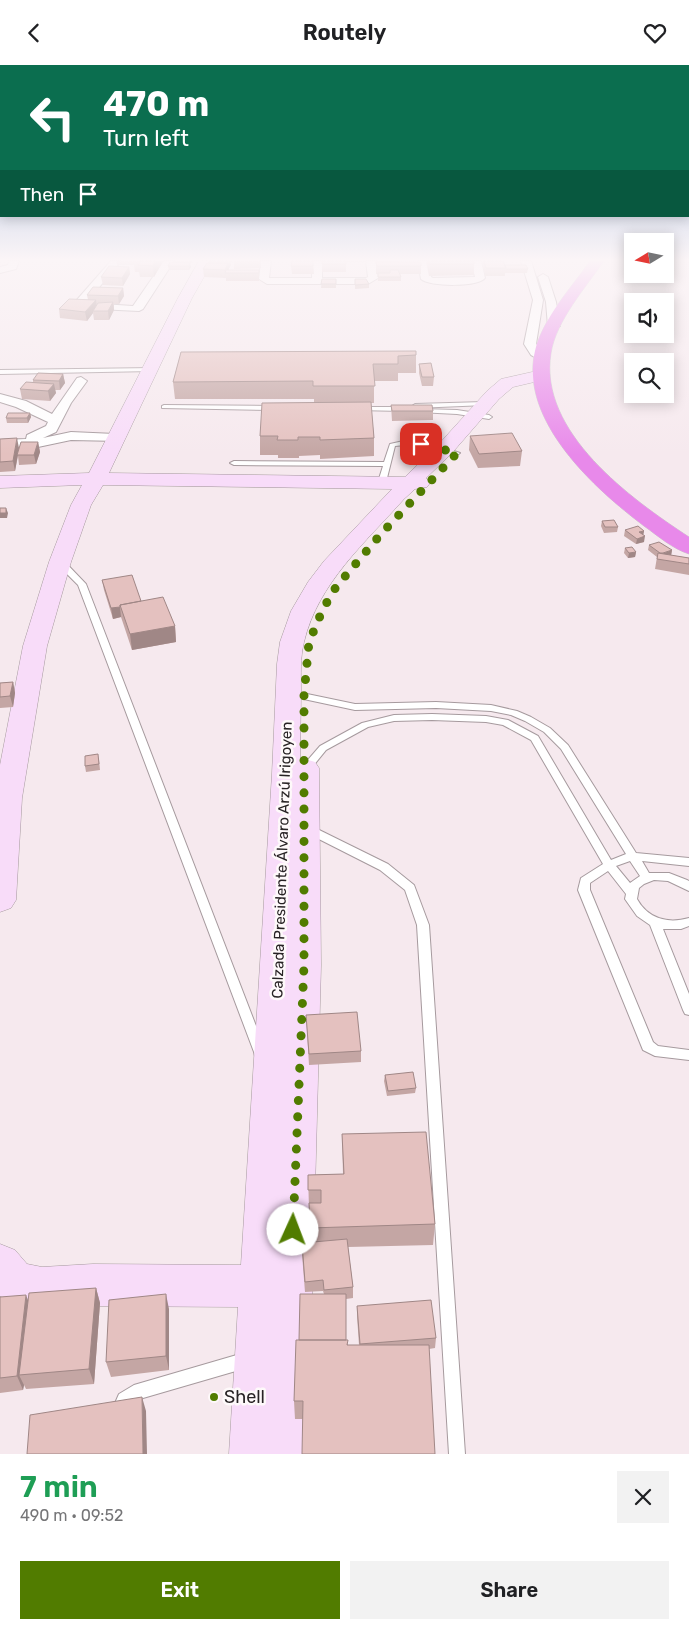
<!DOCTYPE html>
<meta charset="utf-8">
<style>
body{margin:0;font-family:Rubik,sans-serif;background:#f2f2f2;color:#202124;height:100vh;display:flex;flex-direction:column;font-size:19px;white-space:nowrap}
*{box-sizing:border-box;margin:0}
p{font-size:16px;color:#757577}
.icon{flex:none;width:28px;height:28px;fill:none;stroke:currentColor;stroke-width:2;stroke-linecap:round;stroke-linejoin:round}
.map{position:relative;height:1389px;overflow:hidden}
.details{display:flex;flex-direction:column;background:#fff;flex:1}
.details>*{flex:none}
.top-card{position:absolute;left:0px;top:0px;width:690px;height:152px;box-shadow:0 2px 12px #0003;background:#0b6e4f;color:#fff;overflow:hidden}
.needle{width:32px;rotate:260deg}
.tools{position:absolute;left:624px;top:168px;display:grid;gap:10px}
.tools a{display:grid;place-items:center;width:50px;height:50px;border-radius:0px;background:#fff;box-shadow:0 2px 12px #0003;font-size:25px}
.pin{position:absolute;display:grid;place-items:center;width:42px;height:42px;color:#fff;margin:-21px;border-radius:10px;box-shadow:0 2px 8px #0006}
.me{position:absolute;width:55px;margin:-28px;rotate:2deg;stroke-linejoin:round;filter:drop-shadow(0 0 4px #0008)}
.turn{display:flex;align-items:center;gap:18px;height:105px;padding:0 20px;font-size:22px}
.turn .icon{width:65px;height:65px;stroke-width:2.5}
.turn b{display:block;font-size:35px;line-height:42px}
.then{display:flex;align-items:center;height:48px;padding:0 20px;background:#0003;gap:10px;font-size:19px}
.round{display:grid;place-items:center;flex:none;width:52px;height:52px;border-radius:0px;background:#f2f2f2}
.summary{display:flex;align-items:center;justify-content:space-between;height:85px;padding:0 20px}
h1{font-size:30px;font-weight:600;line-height:38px;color:#1e9e55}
.cta{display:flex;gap:10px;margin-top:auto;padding:10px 20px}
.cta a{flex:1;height:58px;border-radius:0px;background:#517c00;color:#fff;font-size:20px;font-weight:600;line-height:58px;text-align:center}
.cta a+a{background:#f2f2f2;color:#202124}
header{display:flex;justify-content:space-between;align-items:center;height:65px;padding:0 20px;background:#fff;font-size:22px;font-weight:600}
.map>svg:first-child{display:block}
</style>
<header><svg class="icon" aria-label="back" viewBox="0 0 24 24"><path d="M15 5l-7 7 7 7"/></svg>Routely<svg class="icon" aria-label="heart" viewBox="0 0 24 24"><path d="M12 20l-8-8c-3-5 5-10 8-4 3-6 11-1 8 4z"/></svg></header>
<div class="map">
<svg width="689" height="1389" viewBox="0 0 689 1389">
<rect width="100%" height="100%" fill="#f6e9ee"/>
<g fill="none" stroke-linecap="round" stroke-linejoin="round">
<!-- lane casing -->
<g stroke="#a69a9e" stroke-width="2">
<path id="lane" d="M154 303 155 304 152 306 0 309V305Z
M484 337 487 339 486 340 415 343 412 341 415 339Z
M164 340 273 341 276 343 273 345 162 343V341Z
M358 342H403L406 344 403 346 356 345V343Z
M420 344 457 345 489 350 492 352 489 354 457 349 418 347V345Z
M408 375 433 379 460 388 457 390 416 379 395 381 386 417 382 419 378 417 383 401 234 400 230 398 234 396 384 397 390 379Z
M57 495H63L86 519 266 987 265 991 260 992 255 991 254 987 78 520 57 499Z
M288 625 355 639 436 637 491 640 517 646 531 652 550 663 568 680 636 788 689 793V801L642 796 649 808H669L687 815 689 816V826L668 816 654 815 644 819 639 823 637 834C648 854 668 859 689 853V861L681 864H663L689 929V950L685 949 683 945 650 860 637 851 625 834 626 829 608 806 590 818V825L653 977 658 981 689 985V995L655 991 643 985 578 825 581 813 603 799 531 675 503 660 486 657 432 655 394 656 368 662 326 685 309 706H301L300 704 320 681 362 658 394 650 432 649 486 651 508 655 538 671 611 795 626 789 561 684 544 667 525 656 511 650 491 646 436 643 355 645 285 630 283 628ZM630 796 640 811 630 818 616 801Z
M309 760 388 799 414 820 429 860 465 1389H449L417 860 405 825 380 805 305 767 304 764 305 761Z
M247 1287 253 1289 255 1295 253 1301 143 1333 131 1341 126 1351 120 1353 114 1351 112 1345 119 1329 134 1320Z"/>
</g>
<!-- street casing -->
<g stroke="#a69a9e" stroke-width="2">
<path id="street" d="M9 196H19L16 204 0 208V202L8 200Z
M111 196H121L86 238 133 241 164 196H174L143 244 139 246 76 243 74 239 75 237Z
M261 196H271L269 213H312V196H322V213H366L368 212 366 196H376L378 213 368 219H267L259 214Z
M418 196H428L431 212 433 213 475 212 471 196H481L485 213C479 222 429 222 421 214Z
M521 196H531L543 235 536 279 548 292 542 296 531 290 524 279 533 235Z
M543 209 548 212 556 237 560 261 554 264 548 261 546 237 538 212Z
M81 312 87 316 71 338 56 367 43 373 71 367 115 369 120 370 122 373 120 376 71 375 38 382 0 383V375L26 374 27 370 46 361 48 357 16 342 0 337V329L26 336 52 349 77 313Z"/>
</g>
<!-- secondary casing -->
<g stroke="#a69a9e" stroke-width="1">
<path id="secondary" d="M199 196H213L192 233 109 408 405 412 438 380 487 326 501 314 541 305 547 306 550 310 547 314 513 322 499 334 452 388 426 413 430 418 427 422 415 424 404 434C366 477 318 518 304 577 300 593 301 610 301 626 301 649 300 672 300 695L305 694 315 697 319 703 321 900 308 1389H229L238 1242 93 1241 42 1244 16 1239 0 1231V1179L15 1185 27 1199 42 1202 93 1199 241 1200 272 709 277 599 280 577 291 546 308 517 324 496 392 424 103 420 91 440 71 497 47 581 22 733 16 835 11 843 0 847V700L23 581 49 497 71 440 82 420 0 423V411L89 408 178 233Z"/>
</g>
<!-- highway casing -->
<g stroke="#cbcacb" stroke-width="1">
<path id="highway" d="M590 196H604C586 222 556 256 551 288 538 367 631 434 689 472V489C673 484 658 471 644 461 595 424 519 356 535 286 543 253 571 223 590 196Z"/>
</g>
<!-- lane -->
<use href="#lane" fill="#fff" fill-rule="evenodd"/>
<!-- street -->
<use href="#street" fill="#fff" fill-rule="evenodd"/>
<!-- secondary -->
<use href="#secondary" fill="#f8dcf9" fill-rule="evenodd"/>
<!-- highway -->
<use href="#highway" fill="#e889ea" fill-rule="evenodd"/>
</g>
<!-- wall -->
<path fill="#c4a6a4" d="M116 196H163L154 212H140L139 207H135L134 200H117Z
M172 196H193L190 199 191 202 189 205H169L168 201 173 197Z
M210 196H233V197H230L231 200 229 203V205H259V216H226V213L204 212 203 204Z
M234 196H264H261V203L234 204Z
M313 196 314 209H292L291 201Z
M322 196H367V197H346V207H322Z
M375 196H399V197L421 201V209H400L401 212V216H378V209H376V199Z
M426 196H474V210L429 211Z
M481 196H503L505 200 528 204 527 208H505V211H485L483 199Z
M129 202 130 209 123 221 103 220 101 212Z
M322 214H336V223H321Z
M355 214 369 219V223L355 224Z
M123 223 124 231 119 239H114V245L109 255H94L93 248 87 256 60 253 59 244 88 235 87 230Z
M181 287 416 290V308H398V316H374V338H371L374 373V391L320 394V390L299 391V393H278V390H260V371L314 338V334H175L173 317Z
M419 299 434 312 433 321H422L419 308Z
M63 309 65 318 60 325H55L56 328 50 336 22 334 20 324 33 318V315Z
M391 340 433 346V355L392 356Z
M30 348 31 352 28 358H7L6 353Z
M470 371 522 386 520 401 478 403 469 385Z
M0 374 19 383 38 377 40 387 36 399 19 400 18 391 15 406 0 407Z
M602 456 618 462 617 467 604 468 601 461Z
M625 465 644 466 643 470 644 477 636 479 624 471Z
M649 480 672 485 671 490 689 493V510L655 504 657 492 648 485Z
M625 483 636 487 635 492 628 493 624 488Z
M102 515 141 536 175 561 176 577 132 585 121 552 113 554 104 525Z
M13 617 15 628 13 642 0 643V618Z
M99 695 100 705 86 707 85 701Z
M306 950 361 986V997L309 1000Z
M385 1010 416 1023 415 1028 387 1031 384 1016Z
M342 1069 435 1159 433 1180 348 1182 353 1222V1233L346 1234V1275L348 1280H359L357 1251V1241L436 1273 435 1283 429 1284 302 1354H295L294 1336 299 1275 324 1229 323 1226 305 1227 302 1189 310 1177 308 1110 343 1109Z
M96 1223 100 1238 94 1319 26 1324 24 1320 23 1325 0 1328V1232L28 1235Z
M169 1244V1305L111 1312 106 1297Z"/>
<!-- shaded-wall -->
<path fill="#a08786" d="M155 196H163L154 212 153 201Z
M190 196H193L190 199 191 202 189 205V201L190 198Z
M230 196 231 200 229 203V206L225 208V205Z
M129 202 130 209 123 221 122 213Z
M123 223 124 231 119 239 118 231Z
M96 235 97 244 93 246V248L87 256 85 247Z
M113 237 114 245 109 255 108 246Z
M63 309 65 318 60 325 59 316Z
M54 319 56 328 50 336 48 326Z
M30 348 31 352 28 358 27 353Z
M17 373 19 383 15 406 13 396Z
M38 377 40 387 36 399 34 390Z
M6 443 8 448 7 453H0V448Z
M644 466 643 471 639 467Z
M645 471 644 477 636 479 637 474Z
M672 485 671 491 662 489Z
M636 487 635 492 628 493 629 488Z
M120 542 121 552 113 554 111 543Z
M175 561 176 577 132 585 130 569Z
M13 617 15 628 13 642 10 631Z
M96 1223 100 1238 94 1319 89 1304Z
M166 1229 169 1244V1305L166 1291Z
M26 1230 32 1245 19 1310 24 1320 23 1325 17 1311Z
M142 1332 146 1346 147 1389H143Z"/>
<!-- building -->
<path fill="#e4c1bf" stroke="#a08786" d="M140 196H155L153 201 138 200 141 196Z
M210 196H230L228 200V198H209Z
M292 196H313V201H291Z
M322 196H346V199H322Z
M429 196H474V199H429Z
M484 196H503L506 203H486Z
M170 197 190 198 189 201H168Z
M376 197H421V201H377Z
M207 198H228L225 205 203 204Z
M505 200H526L528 204H506Z
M109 201 129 202 122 213 101 212Z
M226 205H259V208H225Z
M390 205H398L401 212H378V208H390Z
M322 214H336V219H321Z
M355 214H366L369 219 355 220Z
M93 222 123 223 118 231 87 230Z
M69 234 96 235 85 247 59 244Z
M113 237 108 246H93L98 238Z
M416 286V290L398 291V299H373L375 321H313V316L173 317 181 287Z
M431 298 434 312H422L419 299Z
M38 308 63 309 59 316 33 315Z
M26 317 54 319 48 326 20 324Z
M371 337 374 373 320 375V372H298V375H277L278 371H260L262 338Z
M391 340H432L433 346H392Z
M8 348H30L27 353H6Z
M512 368 522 386 479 389 470 371Z
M17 373 13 396 0 397V374Z
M21 377H38L34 390H17Z
M0 443H6V448H0Z
M614 455 618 462H605L602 456Z
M638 461 644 466 639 467 645 471 637 474 625 465Z
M659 477 672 485 663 488H660L649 480Z
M632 482 636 487 629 488 625 483Z
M658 488 689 493V499L657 494Z
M132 510 141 536 120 540V542L111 543 102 515Z
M163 532 175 561 130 569 120 540Z
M13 617 10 631 0 632V618Z
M98 689 99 699 85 701V691Z
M357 947 361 986 309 989 306 950Z
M413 1007 416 1023 388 1026 385 1010Z
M426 1067 435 1159 310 1163 309 1138H321V1125H308V1110L344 1109 342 1069Z
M347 1174 353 1222 324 1225 323 1215 305 1217 302 1178Z
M96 1223 89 1304 19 1310 29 1228Z
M166 1229V1291L106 1297 109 1235Z
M300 1229H346V1275H299Z
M26 1230 17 1311 0 1313V1232Z
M431 1235 436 1273 360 1279 357 1241Z
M296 1275H348L347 1280H429L435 1389H302L303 1336H294Z
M142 1332 143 1389H27L30 1350Z"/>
<!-- sky -->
<linearGradient id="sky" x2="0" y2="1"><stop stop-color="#92b0da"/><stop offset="0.5" stop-color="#fbf5f7"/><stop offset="1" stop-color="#fbf5f7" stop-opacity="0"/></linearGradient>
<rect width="689" height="390" fill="url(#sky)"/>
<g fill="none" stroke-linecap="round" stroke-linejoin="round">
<!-- route -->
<path stroke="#517c00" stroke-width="9" stroke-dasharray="0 16.2" d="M293 1165 304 900V630L309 577 323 544 336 522 381 469 457 388 421 379"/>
</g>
<!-- markers -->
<circle fill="#517c00" stroke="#fef9fa" stroke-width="2" cx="214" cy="1332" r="5"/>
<g text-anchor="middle" stroke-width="5" stroke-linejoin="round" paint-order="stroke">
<!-- street labels -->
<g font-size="15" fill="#282325" stroke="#fef9fa">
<text transform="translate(282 795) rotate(-88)" y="5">Calzada Presidente Álvaro Arzú Irigoyen</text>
</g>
<!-- near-poi labels -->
<g font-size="18" fill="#282325" stroke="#fef9fa" text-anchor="start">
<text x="224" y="1338">Shell</text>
</g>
</g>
</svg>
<div class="tools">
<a><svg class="needle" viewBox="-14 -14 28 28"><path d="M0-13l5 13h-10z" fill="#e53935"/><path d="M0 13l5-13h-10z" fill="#757577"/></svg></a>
<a><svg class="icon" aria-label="sound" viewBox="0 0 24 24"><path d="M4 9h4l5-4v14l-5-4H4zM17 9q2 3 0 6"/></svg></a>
<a><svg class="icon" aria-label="search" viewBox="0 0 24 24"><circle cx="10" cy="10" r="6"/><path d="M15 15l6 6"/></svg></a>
</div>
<div class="pin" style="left:421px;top:379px;background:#d93025"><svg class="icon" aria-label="arrive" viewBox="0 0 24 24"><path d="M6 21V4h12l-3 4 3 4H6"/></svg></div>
<svg class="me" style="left:293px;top:1165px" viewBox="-20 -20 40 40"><circle r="19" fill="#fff"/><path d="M0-13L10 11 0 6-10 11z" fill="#517c00"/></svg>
<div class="top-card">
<div class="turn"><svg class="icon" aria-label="left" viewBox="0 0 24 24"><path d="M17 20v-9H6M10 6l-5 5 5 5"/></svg><div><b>470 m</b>Turn left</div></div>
<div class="then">Then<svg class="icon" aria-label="arrive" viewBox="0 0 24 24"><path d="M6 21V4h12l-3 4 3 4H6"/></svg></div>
</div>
</div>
<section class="details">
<div class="summary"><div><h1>7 min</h1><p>490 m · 09:52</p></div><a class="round"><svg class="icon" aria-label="close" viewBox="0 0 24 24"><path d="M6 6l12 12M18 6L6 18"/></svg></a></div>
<div class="cta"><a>Exit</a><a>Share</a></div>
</section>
